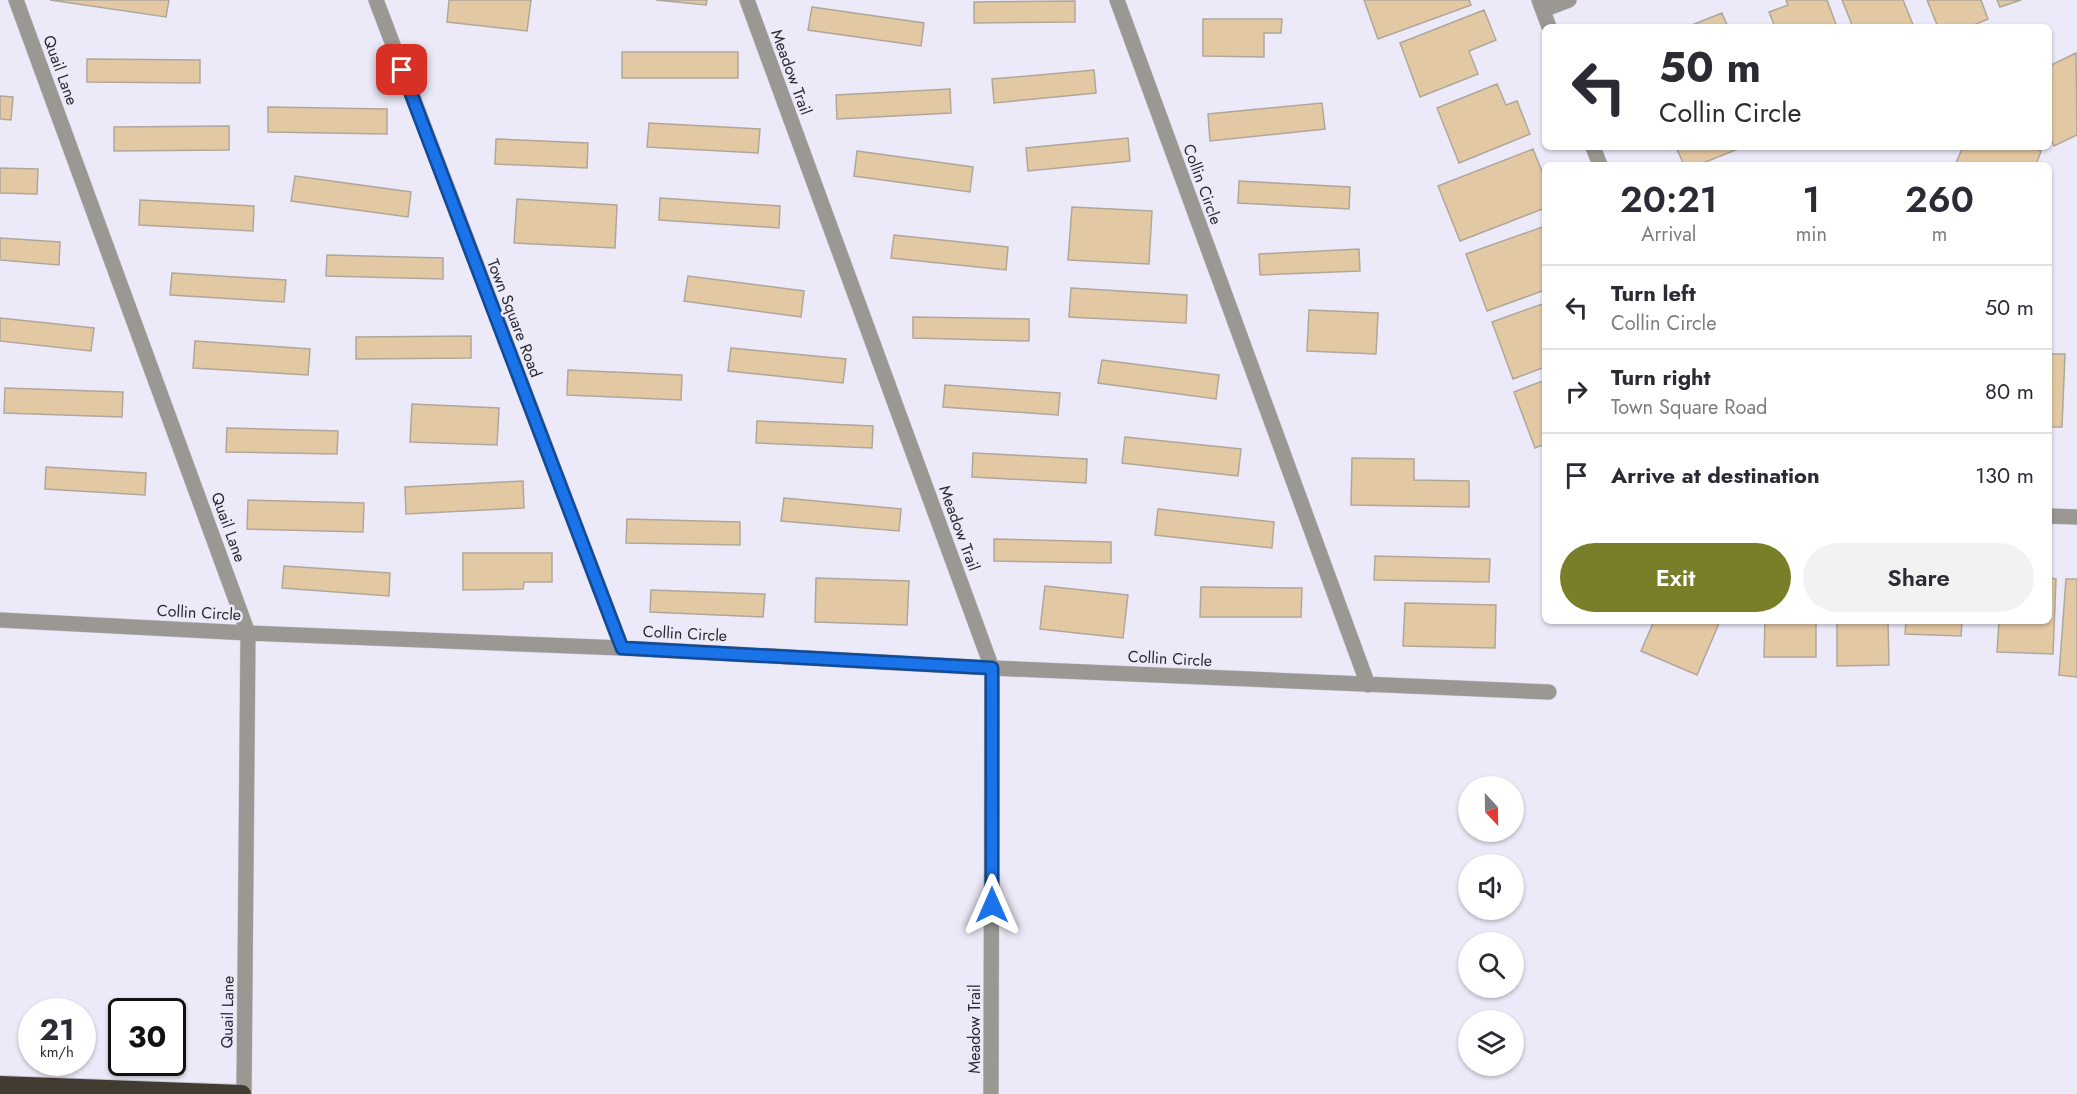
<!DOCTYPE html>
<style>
body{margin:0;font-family:Jost,sans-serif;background:#f2f2f3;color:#2b2b33;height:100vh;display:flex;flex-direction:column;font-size:22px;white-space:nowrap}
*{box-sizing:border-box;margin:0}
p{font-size:20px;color:#7c7c81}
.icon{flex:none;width:33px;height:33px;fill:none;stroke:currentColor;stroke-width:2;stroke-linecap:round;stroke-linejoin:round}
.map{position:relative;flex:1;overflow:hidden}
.drawer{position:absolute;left:1542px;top:162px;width:510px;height:462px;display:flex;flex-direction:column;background:#fff;border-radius:9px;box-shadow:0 2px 4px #0004}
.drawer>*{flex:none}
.hud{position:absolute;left:1542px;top:24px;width:510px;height:126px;border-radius:9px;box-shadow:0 2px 4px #0004;background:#fff;color:#2b2b33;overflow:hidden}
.needle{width:39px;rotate:158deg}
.tools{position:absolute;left:1458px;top:776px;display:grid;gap:12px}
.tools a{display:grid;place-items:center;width:66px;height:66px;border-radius:50%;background:#fff;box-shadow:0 2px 4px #0004;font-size:30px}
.speed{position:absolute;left:18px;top:998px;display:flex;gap:12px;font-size:30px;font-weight:700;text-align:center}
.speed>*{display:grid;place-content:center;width:78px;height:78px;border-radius:50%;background:#fff;box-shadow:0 2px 4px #0004;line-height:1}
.speed small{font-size:15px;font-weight:400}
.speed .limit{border:3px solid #111;border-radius:9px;background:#fff;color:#111}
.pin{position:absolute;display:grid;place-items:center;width:51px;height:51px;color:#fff;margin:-26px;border-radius:12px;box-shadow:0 3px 9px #0006}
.me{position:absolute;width:66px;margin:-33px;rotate:0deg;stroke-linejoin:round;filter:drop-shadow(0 0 4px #0008)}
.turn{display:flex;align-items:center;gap:21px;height:126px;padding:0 18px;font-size:27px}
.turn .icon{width:78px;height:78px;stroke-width:2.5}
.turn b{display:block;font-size:42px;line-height:51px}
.eta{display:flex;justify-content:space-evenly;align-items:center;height:102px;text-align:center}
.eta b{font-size:36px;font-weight:600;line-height:42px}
.primary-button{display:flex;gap:12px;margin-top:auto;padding:12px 18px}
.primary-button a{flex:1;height:69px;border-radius:36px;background:#797e29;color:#fff;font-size:24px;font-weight:600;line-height:69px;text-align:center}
.primary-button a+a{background:#f2f2f3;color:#2b2b33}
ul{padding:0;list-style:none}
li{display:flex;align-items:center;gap:18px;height:84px;padding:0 18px;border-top:2px solid #e1e1e2}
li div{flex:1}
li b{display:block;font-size:22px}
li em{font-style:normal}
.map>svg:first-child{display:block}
</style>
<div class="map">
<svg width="2077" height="1094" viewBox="0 0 2077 1094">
<rect width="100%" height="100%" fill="#eceaf8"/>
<!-- building -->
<path fill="#e3c8a4" stroke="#b0a79b" stroke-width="1.5" d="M50 0H169L166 17Z
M449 0H531L527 31 447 22Z
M656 0H707L706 5Z
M1364 0H1469L1471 5 1378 39Z
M1786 0H1827L1837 27H1775L1769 12 1788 5Z
M1842 0H1903L1914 27H1853Z
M1927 0H1981L1988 19 1969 27H1938Z
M1997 0H2021L2000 7Z
M1075 1V22L974 23V2Z
M812 7 924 23 921 46 808 30Z
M1484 10 1496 40 1469 51 1478 74 1420 97 1400 43Z
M1722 13 1728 27H1687Z
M1203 19H1282L1281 33H1264V57L1203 56Z
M622 52H738V78H622Z
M2076 53 2077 135 2054 146 2049 135V66Z
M87 59 200 60V83L87 82Z
M1094 70 1096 93 994 103 992 79Z
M1497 84 1506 105 1517 101 1530 134 1459 163 1437 108Z
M950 89 951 113 837 119 836 95Z
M0 96 13 97 11 120 0 119Z
M1322 103 1325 129 1210 141 1208 114Z
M268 107 387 109V134L268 132Z
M649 123 760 129 758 153 647 147Z
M229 126V150L114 151V127Z
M1128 138 1130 161 1028 171 1026 148Z
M496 139 588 143 587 168 495 164Z
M1676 147H1743L1698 165H1684Z
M1963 147H2031L2041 151 2036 165H1955Z
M1533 149 1545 179V208L1460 241 1438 186Z
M857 151 973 167 970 192 854 176Z
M0 168 38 169 37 194 0 193Z
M295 176 411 192 408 217 291 201Z
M1239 181 1350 187 1349 209 1238 203Z
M660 198 780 206 779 228 659 220Z
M517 199 617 205 615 248 514 243Z
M140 200 254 206 253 231 139 225Z
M1072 207 1152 211 1149 264 1068 260Z
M1545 226V290L1487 311 1466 254Z
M894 235 1008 247 1006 270 891 258Z
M0 238 60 242 59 265 0 260Z
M1359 249 1360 271 1260 275 1259 254Z
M327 255 443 258V279L326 276Z
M172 273 286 280 284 302 170 295Z
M688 276 804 291 801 317 684 301Z
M1071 288 1187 295 1186 323 1069 317Z
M1545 303V367L1513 379 1492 322Z
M1309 310 1378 313 1376 354 1307 351Z
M913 317 1029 319V341L913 338Z
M0 318 94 328 91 351 0 341Z
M471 336V358L356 359V337Z
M195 341 310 349 308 375 193 368Z
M731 348 846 359 843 383 728 371Z
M2049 354H2065L2062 427H2049Z
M1102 360 1219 375 1216 399 1098 383Z
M568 370 682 375 681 400 567 395Z
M1545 380V444L1535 448 1514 392Z
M945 385 1060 393 1058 415 943 407Z
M5 388 123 392 122 417 4 413Z
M412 404 499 408 497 445 410 442Z
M757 421 873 426 872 448 756 443Z
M227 428 338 431 337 454 226 452Z
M1125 437 1241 449 1238 476 1122 463Z
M973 453 1087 459 1086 483 972 477Z
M1352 458 1414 459V480L1469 481V507L1351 505Z
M46 467 146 473 145 495 45 489Z
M523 481 524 508 406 514 405 487Z
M784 498 901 509 899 531 781 521Z
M248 500 364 503 363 532 247 529Z
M1158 509 1274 522 1272 548 1155 535Z
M627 519 740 522V545L626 543Z
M994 539 1111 542V563L994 561Z
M463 553H552V582H524L523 589 463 590Z
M1375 556 1490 559 1489 582 1374 580Z
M284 566 390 573 389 596 282 588Z
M816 578 909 581 907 625 815 622Z
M2049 578 2056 579 2053 654 1997 652 1999 621H2049Z
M2066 579H2077V677L2059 675Z
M1045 586 1128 595 1123 638 1040 629Z
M1201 587 1302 588 1301 617H1200Z
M651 590 765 594 763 617 650 612Z
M1405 603 1496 605 1495 648 1403 646Z
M1654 621H1720L1697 675 1641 651Z
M1765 621H1816V657H1764Z
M1837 621H1888L1889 665 1837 666Z
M1906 621H1962L1961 636 1905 634Z"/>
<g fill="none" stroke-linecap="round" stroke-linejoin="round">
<!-- minor casing -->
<g stroke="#c9c7d4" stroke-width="16">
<path id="minor" d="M16 0 248 633 244 1094
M376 0 622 648
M747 0 992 668 991 1094
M1117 0 1368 685
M1539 0 1549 27
M1543 10 1569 0
M1593 147 1600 165
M2049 516 2077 517
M0 620 248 633 622 648 992 668 1549 692"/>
</g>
<!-- highway casing -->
<g stroke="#c9c7d4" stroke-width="20">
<path id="highway" d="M0 1085 242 1094"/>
</g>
<!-- minor -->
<use href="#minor" stroke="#9b9792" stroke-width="15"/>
<!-- highway -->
<use href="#highway" stroke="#423b31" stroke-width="18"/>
</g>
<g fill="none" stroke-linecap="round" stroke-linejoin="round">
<!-- route casing -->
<g stroke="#114b97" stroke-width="15">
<path id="route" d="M402 70 622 648 992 668V905"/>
</g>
<!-- route -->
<use href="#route" stroke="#1a73e8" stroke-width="10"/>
</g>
<g text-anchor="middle" stroke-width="5" stroke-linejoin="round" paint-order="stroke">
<!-- street labels -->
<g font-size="16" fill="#2a292f" stroke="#eceaf8">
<text transform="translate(61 70) rotate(70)" y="6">Quail Lane</text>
<text transform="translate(792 72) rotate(70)" y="6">Meadow Trail</text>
<text transform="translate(1203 184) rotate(70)" y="6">Collin Circle</text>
<text transform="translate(515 318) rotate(69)" y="6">Town Square Road</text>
<text transform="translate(229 527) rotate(70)" y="6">Quail Lane</text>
<text transform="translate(960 528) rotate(70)" y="6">Meadow Trail</text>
<text transform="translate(199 612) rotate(3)" y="6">Collin Circle</text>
<text transform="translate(685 633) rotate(3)" y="6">Collin Circle</text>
<text transform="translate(1170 658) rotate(3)" y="6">Collin Circle</text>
<text transform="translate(227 1012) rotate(-89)" y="6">Quail Lane</text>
<text transform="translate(974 1029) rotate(-90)" y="6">Meadow Trail</text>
</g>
</g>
</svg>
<div class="tools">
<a><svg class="needle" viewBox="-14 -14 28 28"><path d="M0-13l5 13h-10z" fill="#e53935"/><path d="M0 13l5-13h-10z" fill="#7c7c81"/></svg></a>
<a><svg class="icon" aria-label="sound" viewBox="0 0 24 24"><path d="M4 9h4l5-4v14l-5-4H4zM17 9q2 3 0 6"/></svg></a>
<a><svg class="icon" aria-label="search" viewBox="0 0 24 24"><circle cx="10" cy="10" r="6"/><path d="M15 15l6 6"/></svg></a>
<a><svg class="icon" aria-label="layers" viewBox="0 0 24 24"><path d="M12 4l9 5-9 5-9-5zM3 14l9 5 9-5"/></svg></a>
</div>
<div class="speed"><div>21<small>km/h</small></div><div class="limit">30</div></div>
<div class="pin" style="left:402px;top:70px;background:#d93025"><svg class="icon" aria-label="arrive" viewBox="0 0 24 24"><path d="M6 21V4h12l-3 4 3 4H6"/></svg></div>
<svg class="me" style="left:992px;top:905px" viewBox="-20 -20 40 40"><path d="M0-17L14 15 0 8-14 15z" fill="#1a73e8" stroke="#fff" stroke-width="4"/></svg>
<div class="hud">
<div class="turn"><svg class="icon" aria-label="left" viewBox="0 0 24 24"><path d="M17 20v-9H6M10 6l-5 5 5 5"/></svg><div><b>50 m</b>Collin Circle</div></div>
</div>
<section class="drawer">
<div class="eta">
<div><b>20:21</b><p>Arrival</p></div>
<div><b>1</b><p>min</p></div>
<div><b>260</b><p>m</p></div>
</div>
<ul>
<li><svg class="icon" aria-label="left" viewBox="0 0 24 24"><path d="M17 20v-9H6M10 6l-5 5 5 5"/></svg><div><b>Turn left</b><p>Collin Circle</p></div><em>50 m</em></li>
<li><svg class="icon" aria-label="right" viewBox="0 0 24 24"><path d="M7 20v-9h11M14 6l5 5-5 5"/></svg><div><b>Turn right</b><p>Town Square Road</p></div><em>80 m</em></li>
<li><svg class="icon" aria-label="arrive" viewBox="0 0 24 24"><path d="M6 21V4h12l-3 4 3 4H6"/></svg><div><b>Arrive at destination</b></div><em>130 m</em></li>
</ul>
<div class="primary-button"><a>Exit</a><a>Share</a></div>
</section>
</div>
